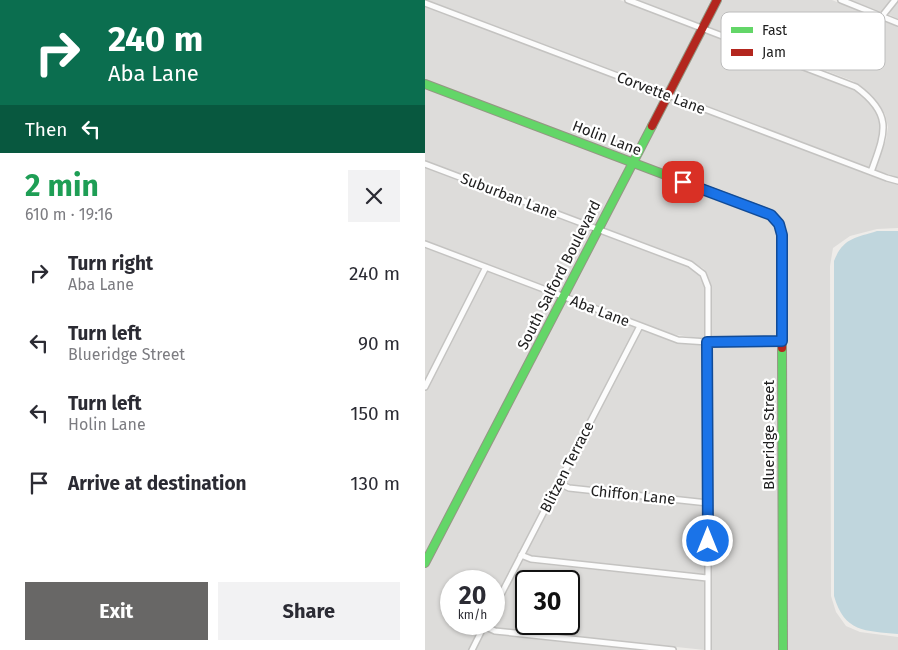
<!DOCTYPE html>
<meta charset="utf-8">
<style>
body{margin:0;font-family:"Fira Sans",sans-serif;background:#f2f2f3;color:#2b2b33;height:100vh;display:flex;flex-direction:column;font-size:19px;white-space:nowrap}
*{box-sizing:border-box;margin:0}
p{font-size:16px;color:#7c7c81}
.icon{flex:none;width:28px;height:28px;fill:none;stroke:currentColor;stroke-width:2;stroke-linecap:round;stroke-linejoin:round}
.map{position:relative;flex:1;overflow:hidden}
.side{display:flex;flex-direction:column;background:#fff;width:425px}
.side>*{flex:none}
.top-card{background:#0b6e4f;color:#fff;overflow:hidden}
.speed{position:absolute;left:15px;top:570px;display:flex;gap:10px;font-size:25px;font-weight:700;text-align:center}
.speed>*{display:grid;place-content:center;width:65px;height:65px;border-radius:50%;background:#fff;box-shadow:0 1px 4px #0004;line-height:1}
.speed small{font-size:12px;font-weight:400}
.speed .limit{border:2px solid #111;border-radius:8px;background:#fff;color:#111}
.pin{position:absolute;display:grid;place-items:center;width:42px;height:42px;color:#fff;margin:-21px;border-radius:10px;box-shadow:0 2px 8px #0006}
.me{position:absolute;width:55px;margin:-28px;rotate:0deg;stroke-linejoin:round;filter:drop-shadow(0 0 4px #0008)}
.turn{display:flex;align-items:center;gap:18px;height:105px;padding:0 25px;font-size:22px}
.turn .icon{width:65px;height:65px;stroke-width:2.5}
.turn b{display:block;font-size:35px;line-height:42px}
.then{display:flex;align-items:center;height:48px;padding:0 25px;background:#0003;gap:10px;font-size:19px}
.round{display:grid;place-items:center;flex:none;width:52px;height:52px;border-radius:0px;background:#f2f2f3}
.summary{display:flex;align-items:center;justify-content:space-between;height:85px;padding:0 25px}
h1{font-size:30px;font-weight:700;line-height:38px;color:#1e9e55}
.action{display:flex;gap:10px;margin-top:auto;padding:10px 25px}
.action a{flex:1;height:58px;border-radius:0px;background:#686766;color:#fff;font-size:20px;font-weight:700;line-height:58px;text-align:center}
.action a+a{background:#f2f2f3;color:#2b2b33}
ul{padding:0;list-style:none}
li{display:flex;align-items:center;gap:15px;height:70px;padding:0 25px}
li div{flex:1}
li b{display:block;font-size:19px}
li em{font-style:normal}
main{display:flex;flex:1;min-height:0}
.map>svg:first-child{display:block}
</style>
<main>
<section class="side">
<div class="top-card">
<div class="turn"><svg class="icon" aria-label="right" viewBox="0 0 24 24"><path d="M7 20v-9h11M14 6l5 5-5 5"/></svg><div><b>240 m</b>Aba Lane</div></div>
<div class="then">Then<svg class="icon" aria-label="left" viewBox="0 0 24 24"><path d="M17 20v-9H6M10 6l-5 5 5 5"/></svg></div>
</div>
<div class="summary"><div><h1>2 min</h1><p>610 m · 19:16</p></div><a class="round"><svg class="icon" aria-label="close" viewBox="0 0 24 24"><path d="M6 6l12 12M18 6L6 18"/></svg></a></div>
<ul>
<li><svg class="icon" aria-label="right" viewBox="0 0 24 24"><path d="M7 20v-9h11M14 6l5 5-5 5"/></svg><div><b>Turn right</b><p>Aba Lane</p></div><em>240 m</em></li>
<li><svg class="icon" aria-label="left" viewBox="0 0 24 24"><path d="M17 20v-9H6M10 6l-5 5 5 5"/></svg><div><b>Turn left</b><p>Blueridge Street</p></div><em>90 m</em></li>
<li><svg class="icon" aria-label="left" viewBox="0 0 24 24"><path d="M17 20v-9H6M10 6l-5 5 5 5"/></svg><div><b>Turn left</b><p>Holin Lane</p></div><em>150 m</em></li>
<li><svg class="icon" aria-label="arrive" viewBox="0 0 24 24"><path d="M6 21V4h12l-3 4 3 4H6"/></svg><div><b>Arrive at destination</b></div><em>130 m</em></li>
</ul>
<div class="action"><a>Exit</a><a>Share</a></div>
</section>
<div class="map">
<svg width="473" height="650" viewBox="0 0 473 650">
<rect width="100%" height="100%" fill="#eeece9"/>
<!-- residential -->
<path fill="#dddcda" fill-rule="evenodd" d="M1 0H195L273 30 241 92Z
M212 0H289L276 24Z
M296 0H407L473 27V177L450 170 461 140 463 127 460 114 447 96 428 81 282 26Z
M425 0H466L457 12Z
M473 1V19L463 14Z
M0 6 238 97 207 159 0 80Z
M279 32 426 87 436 94 453 113 456 122 455 139 444 168 247 94Z
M0 87 204 164 173 226 0 161Z
M244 99 461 181 473 184V228L452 229 425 236 408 248 405 266 406 596 411 612 421 626 435 632 473 637V650H361L359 228 354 218 343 210 212 161Z
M209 166 349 221 354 230 355 338 285 339 286 287 279 269 266 261 178 228Z
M0 167 170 231 138 293 0 241Z
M175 233 264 267 273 273 280 288V339L246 334 143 295Z
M0 248 57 269 0 380Z
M63 271 135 299 0 556V393Z
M140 301 211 328 69 602V581H26V624H57L44 650H0V569Z
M216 330 253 343 280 345V500L145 485 138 482Z
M285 345H355V650H286Z
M135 487 144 491 280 506V575L107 556 101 553Z
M98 559 106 563 280 581V650L71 628 63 625 69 624V614ZM101 581H144V624H101Z
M61 630 70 634 216 650H50Z"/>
<!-- water -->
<path fill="#c0d6dd" d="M452 231H473V634C440 631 419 632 409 596V261C418 238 430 238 452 231Z"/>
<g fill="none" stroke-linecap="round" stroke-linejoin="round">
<!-- street casing -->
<g stroke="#c4c3c1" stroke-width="8">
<path id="street" d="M203 0 431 87C469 115 460 133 446 172
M416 0 473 23
M0 3 462 178 473 181
M458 15 470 0
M0 164 265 264 278 274 283 287V650
M0 244 253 340 283 342 357 341
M0 387 61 267
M134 483 144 488 283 503
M96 555 106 559 282 578
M69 608 215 326
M59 626 70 631 248 650
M47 650 60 624"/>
</g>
<!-- fast casing -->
<g stroke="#949683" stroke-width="10">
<path id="fast" d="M0 84 251 179
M357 348 358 650
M0 563 227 126"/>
</g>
<!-- jam casing -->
<g stroke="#949683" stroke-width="10">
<path id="jam" d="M227 126 292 0
M251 179 342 213 353 222 357 235V348"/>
</g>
<!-- street -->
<use href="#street" stroke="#fcfcfc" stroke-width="5"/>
<!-- fast -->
<use href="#fast" stroke="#63d668" stroke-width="8"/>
<!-- jam -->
<use href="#jam" stroke="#b3261e" stroke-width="8"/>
</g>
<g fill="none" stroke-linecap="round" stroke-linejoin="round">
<!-- route casing -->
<g stroke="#114b97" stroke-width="12">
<path id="route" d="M258 182 346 215 354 224 357 235V341L282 342 283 541"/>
</g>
<!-- route -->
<use href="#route" stroke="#1a73e8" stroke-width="9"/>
</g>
<g text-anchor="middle" stroke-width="4.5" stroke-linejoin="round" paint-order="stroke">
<!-- street labels -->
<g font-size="15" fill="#202020" stroke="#fff">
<text transform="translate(236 93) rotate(21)" y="5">Corvette Lane</text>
<text transform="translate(182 138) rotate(21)" y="5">Holin Lane</text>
<text transform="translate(84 196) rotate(21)" y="5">Suburban Lane</text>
<text transform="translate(134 275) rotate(-63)" y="5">South Salford Boulevard</text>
<text transform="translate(175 311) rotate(21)" y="5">Aba Lane</text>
<text transform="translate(344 435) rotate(-90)" y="5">Blueridge Street</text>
<text transform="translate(142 467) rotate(-63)" y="5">Blitzen Terrace</text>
<text transform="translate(208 495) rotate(6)" y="5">Chiffon Lane</text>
</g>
</g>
<!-- legend -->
<rect x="296" y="12" width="164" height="58" rx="8" fill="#fff" stroke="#bcbcbc" stroke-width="1"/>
<rect x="306" y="27" width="22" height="6" fill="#63d668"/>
<rect x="306" y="49" width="22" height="7" fill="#b3261e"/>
<g font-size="14" fill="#202020">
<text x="337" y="35">Fast</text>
<text x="337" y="57">Jam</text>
</g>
</svg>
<div class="speed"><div>20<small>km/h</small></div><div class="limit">30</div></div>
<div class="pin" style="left:258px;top:182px;background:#d93025"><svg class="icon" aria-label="arrive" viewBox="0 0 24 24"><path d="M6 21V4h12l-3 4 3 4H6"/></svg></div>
<svg class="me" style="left:283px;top:541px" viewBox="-20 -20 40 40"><circle r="17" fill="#1a73e8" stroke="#fff" stroke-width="3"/><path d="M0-11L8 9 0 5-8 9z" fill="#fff"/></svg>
</div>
</main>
